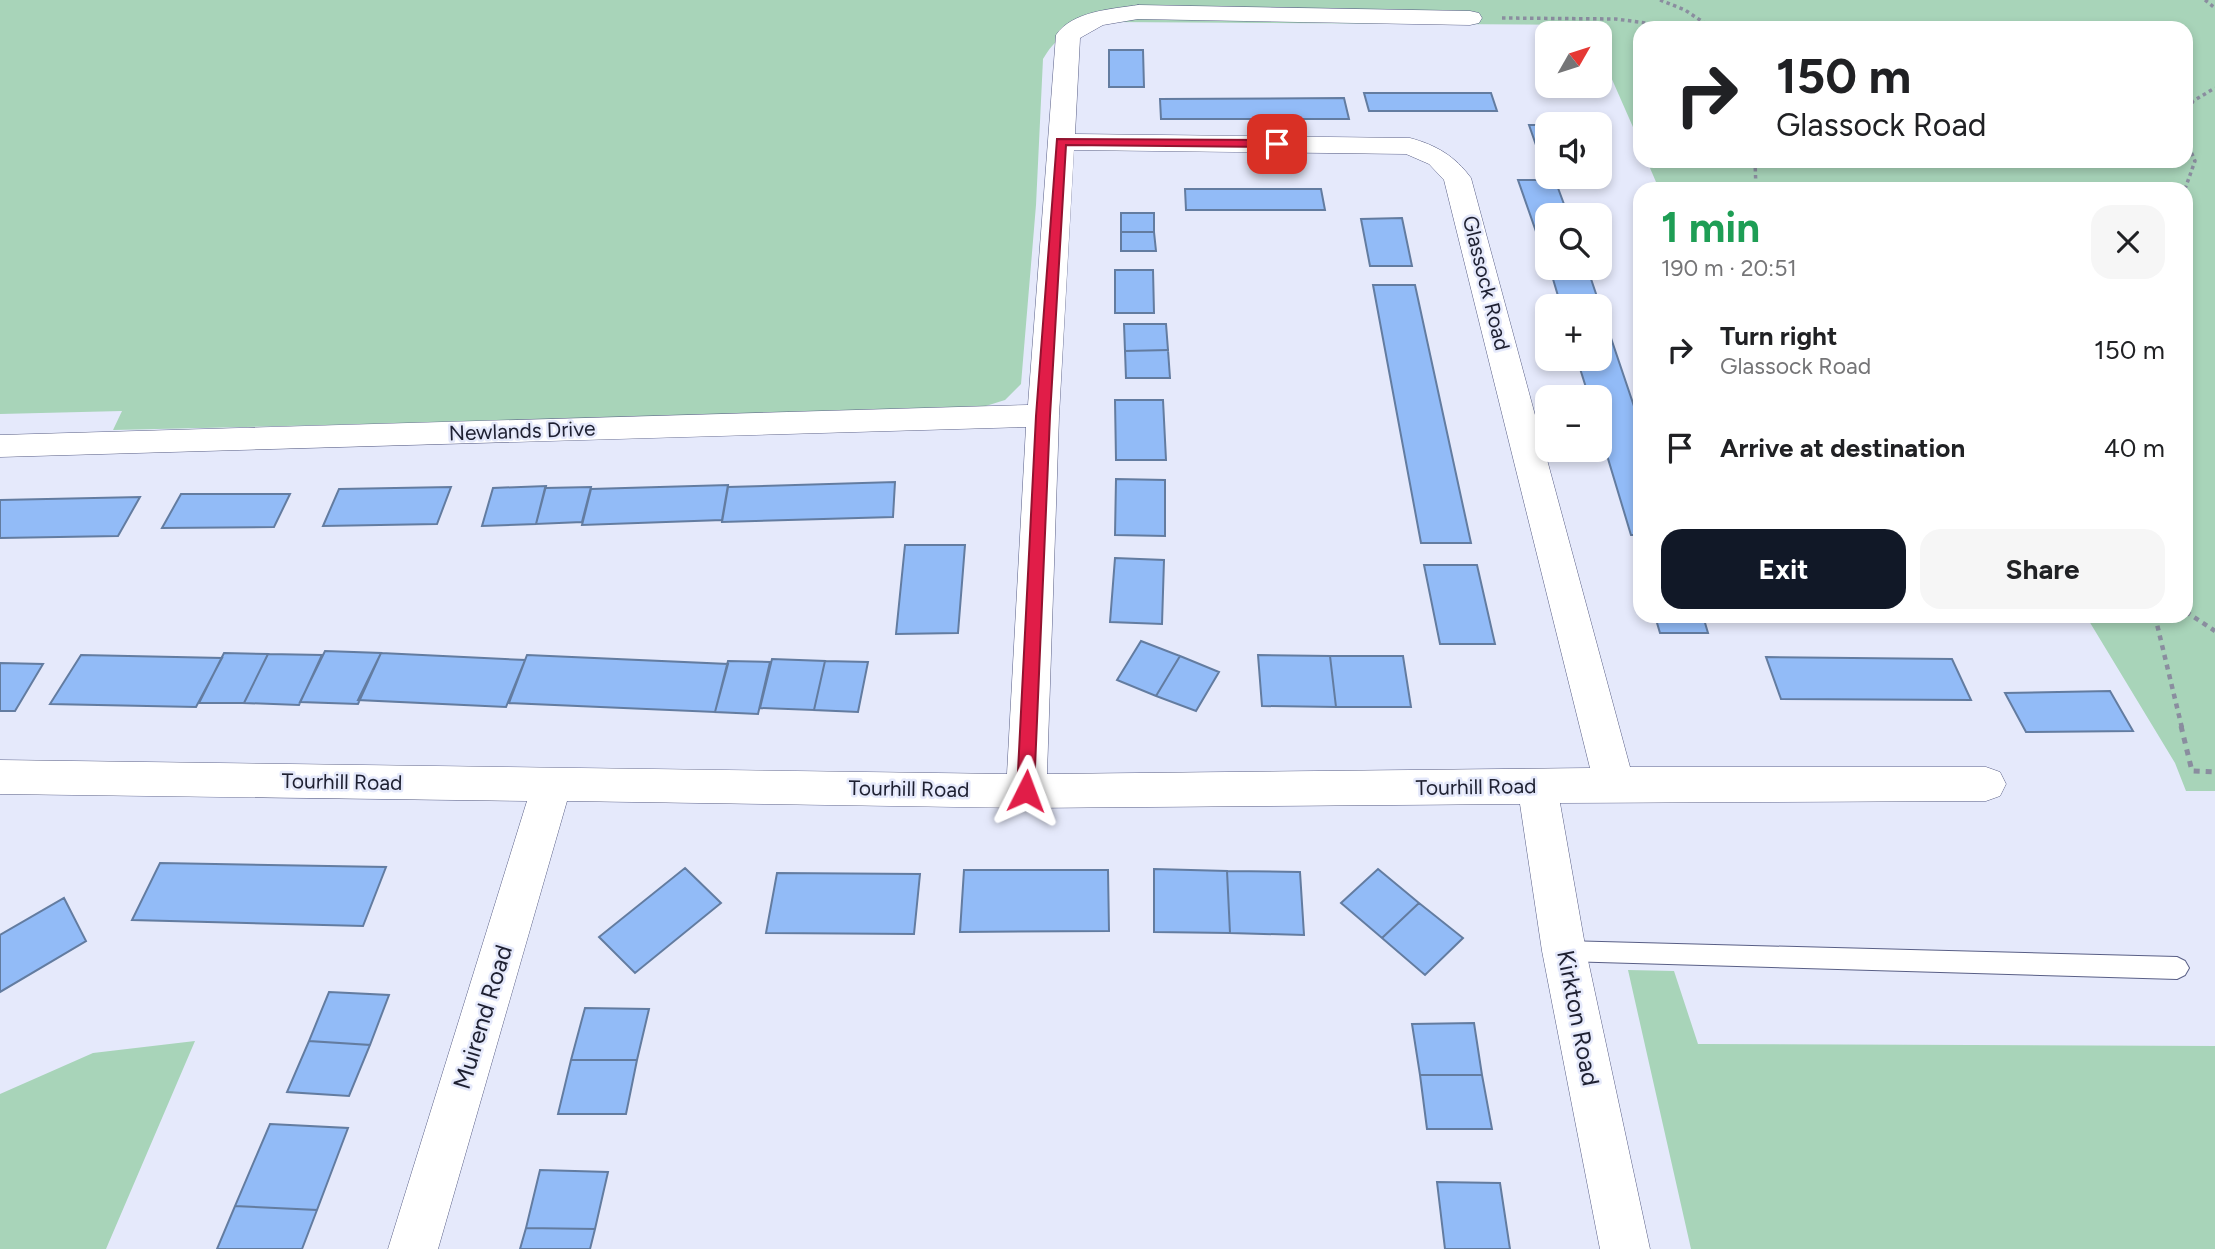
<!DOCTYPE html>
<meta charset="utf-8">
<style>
body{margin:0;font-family:Figtree,sans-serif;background:#f6f6f6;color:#202124;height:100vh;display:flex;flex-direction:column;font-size:26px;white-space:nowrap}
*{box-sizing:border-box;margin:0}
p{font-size:23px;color:#757577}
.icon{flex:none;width:38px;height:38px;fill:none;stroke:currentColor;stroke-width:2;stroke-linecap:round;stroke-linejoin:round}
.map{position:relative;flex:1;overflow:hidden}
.drawer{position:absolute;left:1633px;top:182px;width:560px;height:441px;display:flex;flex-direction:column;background:#fff;border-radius:21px;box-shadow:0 4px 10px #0003}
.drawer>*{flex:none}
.banner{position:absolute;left:1633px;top:21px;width:560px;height:147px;border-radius:21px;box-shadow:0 4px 10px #0003;background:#fff;color:#202124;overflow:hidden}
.needle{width:46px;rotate:51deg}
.buttons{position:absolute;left:1535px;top:21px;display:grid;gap:14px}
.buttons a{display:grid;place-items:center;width:77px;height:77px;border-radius:14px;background:#fff;box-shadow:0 4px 10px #0003;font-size:35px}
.pin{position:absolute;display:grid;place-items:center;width:60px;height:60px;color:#fff;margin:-30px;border-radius:14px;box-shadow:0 4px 10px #0006}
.me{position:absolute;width:77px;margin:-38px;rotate:3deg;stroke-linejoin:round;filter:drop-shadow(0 0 5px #0008)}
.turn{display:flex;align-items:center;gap:24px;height:147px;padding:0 28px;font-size:32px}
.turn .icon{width:91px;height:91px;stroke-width:2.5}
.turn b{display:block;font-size:49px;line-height:60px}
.round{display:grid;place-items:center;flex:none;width:74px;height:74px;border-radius:21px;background:#f6f6f6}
.head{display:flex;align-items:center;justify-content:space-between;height:119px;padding:0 28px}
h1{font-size:42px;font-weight:700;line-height:52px;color:#1e9e55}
.cta{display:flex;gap:14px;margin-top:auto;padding:14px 28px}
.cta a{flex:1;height:80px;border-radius:21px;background:#111827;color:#fff;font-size:28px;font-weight:700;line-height:80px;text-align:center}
.cta a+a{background:#f6f6f6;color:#202124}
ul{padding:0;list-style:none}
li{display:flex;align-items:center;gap:21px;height:98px;padding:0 28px}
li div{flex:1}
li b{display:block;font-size:26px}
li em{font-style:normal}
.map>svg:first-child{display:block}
</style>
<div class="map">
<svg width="2215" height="1249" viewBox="0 0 2215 1249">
<rect width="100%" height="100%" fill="#e5e9fb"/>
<!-- green -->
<path fill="#a8d4b9" d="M0 0H2215V791H2186L2175 763 2086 616H2186V189H1659L1647 161H2186V28H1640V143L1607 68 1596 25 1107 22C1076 29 1060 30 1043 59L1036 205 1021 384 1005 400 973 410 113 430 122 411 0 414Z
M1628 970 1674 971 1698 1044 2215 1046V1249H1691Z
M195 1041 106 1249H0V1094L93 1053Z"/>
<!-- building -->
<path fill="#92bbf7" stroke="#637ca0" stroke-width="2" d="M1109 50H1143L1144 87H1109Z
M1364 93H1491L1497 111H1369Z
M1344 98 1349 119H1161L1160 99Z
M1529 125H1547V145H1536Z
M1536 145H1547V164H1543Z
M1518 180H1555L1568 215H1547V263Z
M1185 189H1321L1325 210H1186Z
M1121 213H1154V232H1121Z
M1402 218 1412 266H1370L1361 219Z
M1121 232H1154L1156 251H1121Z
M1115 270H1153L1154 313H1115Z
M1553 279H1591L1640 424V535H1631L1600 432V397H1589L1577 359H1600V306H1561Z
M1373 285H1415L1471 543H1421Z
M1124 324H1166L1168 350 1125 351Z
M1168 350 1170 378H1126L1125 351Z
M1115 400H1163L1166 460H1116Z
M1116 479 1165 480V536L1115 535Z
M895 482 893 517 722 522 728 487Z
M728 485 722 520 582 525 591 489Z
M546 486 536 524 482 526 493 488Z
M451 487 437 524 323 526 339 489Z
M591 487 582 522 536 524 545 488Z
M181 494H290L274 527 162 528Z
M140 497 118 536 0 538V500Z
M905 545H965L958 633 896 634Z
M1115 558 1164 560 1162 624 1110 622Z
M1424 565H1477L1495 644H1440Z
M1655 616H1703L1708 633H1660Z
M1141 641 1180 656 1156 696 1117 680Z
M325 651 381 653 358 704 300 702Z
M224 653 268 654 244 703H199Z
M381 653 525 660 506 707 358 700Z
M268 654 322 655 299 705 244 703Z
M81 655 222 658 196 707 50 704Z
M527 655 728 664 715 712 509 703Z
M1258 655 1330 656 1336 707 1262 706Z
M1180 656 1219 672 1196 711 1156 696Z
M1330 656H1403L1411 707H1336Z
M1766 657 1952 659 1971 700 1781 699Z
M772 659 825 661 814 710 760 708Z
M728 661 770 662 758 714 715 712Z
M825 661 868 662 858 712 814 710Z
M0 663 43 664 15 711H0Z
M2110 691 2133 731 2026 732 2005 693Z
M160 863 386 867 363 926 132 920Z
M685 868 721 903 635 973 599 937Z
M1154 869 1227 871 1230 933 1154 932Z
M1378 869 1419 903 1382 938 1341 903Z
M964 870H1108L1109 931 960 932Z
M1227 871 1300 872 1304 935 1230 933Z
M777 873 920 874 914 934 766 933Z
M64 898 86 941 0 992V935Z
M1419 903 1463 938 1425 975 1382 938Z
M329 992 389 995 370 1045 309 1041Z
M585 1008 649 1009 637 1060H571Z
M1474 1023 1482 1075H1420L1412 1024Z
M309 1041 370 1045 349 1096 287 1092Z
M571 1060H637L626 1114H558Z
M1420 1075H1482L1492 1129H1427Z
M270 1124 348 1128 317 1210 235 1206Z
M540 1170 608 1172 595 1229 526 1228Z
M1437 1182 1500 1183 1510 1249H1445Z
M235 1206 317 1210 302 1249H217Z
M526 1228 595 1229 590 1249H520Z"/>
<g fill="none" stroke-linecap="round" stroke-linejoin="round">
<!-- lane casing -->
<g stroke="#595f86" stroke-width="2">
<path id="lane" d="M1564 941 2177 957 2185 961 2189 968 2185 975 2177 979 1564 961 1556 958 1553 951 1556 944Z"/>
</g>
<!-- street casing -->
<g stroke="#595f86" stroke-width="1">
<path id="street" d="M1138 5 1470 11 1479 13 1482 18 1479 23 1470 25 1138 19 1103 25 1080 38 1075 134 1410 138C1436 145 1455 156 1471 178L1630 767H1986L2000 772 2006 784 2000 796 1986 801 1560 803 1586 951 1650 1249H1600L1542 951 1520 804 1026 808 567 801 438 1249H388L527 801 0 794V760L1007 774 1026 427 0 457V435L1028 405 1056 35C1072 11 1112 9 1138 5ZM1074 150 1406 154 1429 164 1444 180 1590 768 1047 774 1059 416Z"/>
</g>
<!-- path-far2 -->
<path stroke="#8a8d9f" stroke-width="3.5" stroke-dasharray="3.5 3.5" stroke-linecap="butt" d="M1660 0 1685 10 1712 28
M2205 0 2215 8
M1502 18 1616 19 1683 28
M2186 116 2193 101 2215 88
M1755 161 1756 189
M2185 189 2195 161 2186 140"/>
<!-- path-far1 -->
<path stroke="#8a8d9f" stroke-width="4.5" stroke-dasharray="5 5" stroke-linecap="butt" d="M2186 612 2215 631
M2155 616 2182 728"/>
<!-- path -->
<path stroke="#8a8d9f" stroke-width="5" stroke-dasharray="6 6" stroke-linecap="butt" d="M2181 726 2192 771 2215 772"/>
<!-- lane -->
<use href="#lane" fill="#fff" fill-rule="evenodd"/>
<!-- street -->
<use href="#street" fill="#fff" fill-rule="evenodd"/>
</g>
<!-- route -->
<path fill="#e11d48" stroke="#92132f" stroke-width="2" d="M1057 139 1277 140 1283 144 1277 147 1066 145 1050 416 1034 791 1032 796 1026 798 1020 796 1017 791 1036 416Z"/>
<g text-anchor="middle" stroke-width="5" stroke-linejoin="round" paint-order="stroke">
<!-- street labels -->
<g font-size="21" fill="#1e2031" stroke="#e5e9fb">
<text transform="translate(1486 283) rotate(76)" y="7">Glassock Road</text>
<text transform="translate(522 431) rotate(-2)" y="7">Newlands Drive</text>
<text transform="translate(342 782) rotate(1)" y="7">Tourhill Road</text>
<text transform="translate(1476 787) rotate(-1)" y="7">Tourhill Road</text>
<text transform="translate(909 789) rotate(1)" y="7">Tourhill Road</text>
</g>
<!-- near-street labels -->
<g font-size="24" fill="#1e2031" stroke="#e5e9fb">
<text transform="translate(483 1017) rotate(-73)" y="8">Muirend Road</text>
<text transform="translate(1578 1018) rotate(79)" y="8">Kirkton Road</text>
</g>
</g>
</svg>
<div class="buttons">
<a><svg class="needle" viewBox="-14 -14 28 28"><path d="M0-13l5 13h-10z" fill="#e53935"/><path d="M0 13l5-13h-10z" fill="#757577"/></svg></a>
<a><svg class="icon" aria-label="sound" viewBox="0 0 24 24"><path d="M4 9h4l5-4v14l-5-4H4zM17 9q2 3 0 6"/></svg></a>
<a><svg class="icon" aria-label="search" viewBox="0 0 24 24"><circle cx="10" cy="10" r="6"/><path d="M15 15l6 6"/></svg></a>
<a>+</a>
<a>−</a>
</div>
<div class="pin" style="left:1277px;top:144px;background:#d93025"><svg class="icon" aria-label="arrive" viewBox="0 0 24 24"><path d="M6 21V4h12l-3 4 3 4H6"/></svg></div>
<svg class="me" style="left:1026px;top:791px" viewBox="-20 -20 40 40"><path d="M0-17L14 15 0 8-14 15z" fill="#e11d48" stroke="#fff" stroke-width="4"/></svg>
<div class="banner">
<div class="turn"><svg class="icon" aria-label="right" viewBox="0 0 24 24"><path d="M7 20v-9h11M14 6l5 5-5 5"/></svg><div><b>150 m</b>Glassock Road</div></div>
</div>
<section class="drawer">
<div class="head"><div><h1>1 min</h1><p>190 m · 20:51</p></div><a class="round"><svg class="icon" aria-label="close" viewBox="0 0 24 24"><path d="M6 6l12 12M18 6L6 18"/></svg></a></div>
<ul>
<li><svg class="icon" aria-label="right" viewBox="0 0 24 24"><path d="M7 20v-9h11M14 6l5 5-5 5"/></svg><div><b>Turn right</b><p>Glassock Road</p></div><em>150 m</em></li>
<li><svg class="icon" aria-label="arrive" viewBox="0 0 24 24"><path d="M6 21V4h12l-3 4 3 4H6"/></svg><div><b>Arrive at destination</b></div><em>40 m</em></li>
</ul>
<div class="cta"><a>Exit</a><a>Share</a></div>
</section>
</div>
